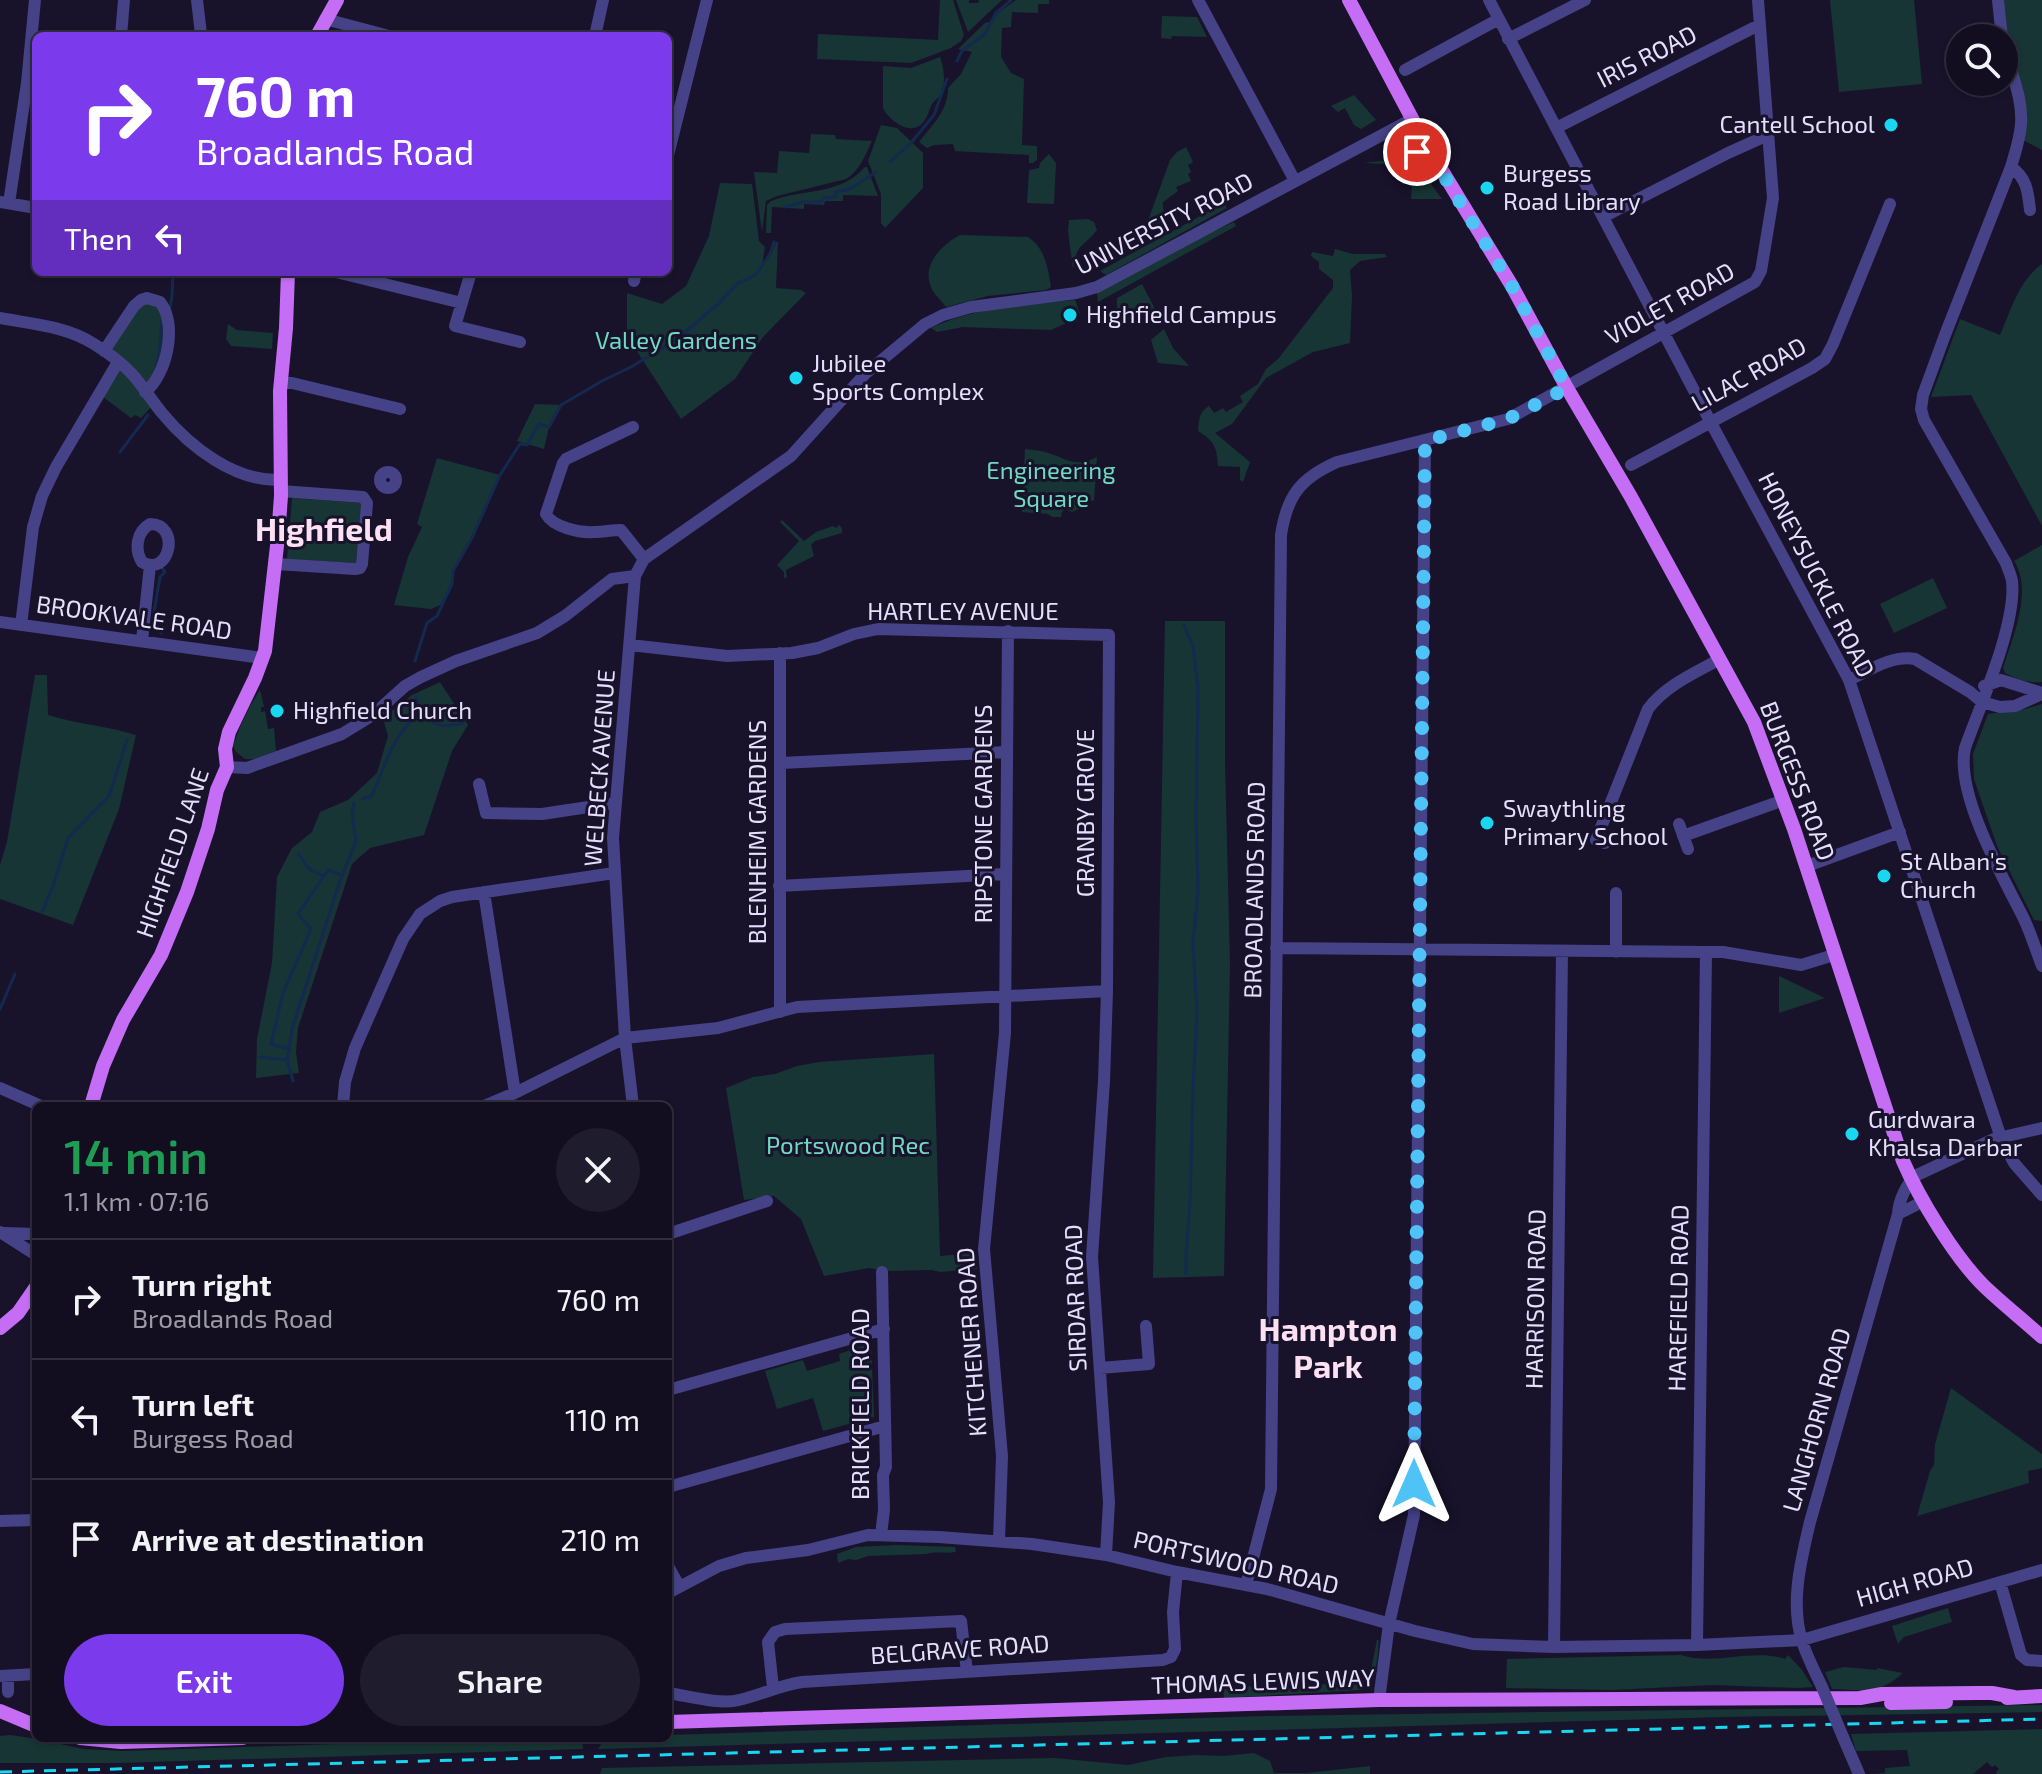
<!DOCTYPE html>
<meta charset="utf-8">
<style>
body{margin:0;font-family:"Exo 2",sans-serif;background:#1f1c2d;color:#f1f3f6;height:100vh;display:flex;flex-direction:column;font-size:30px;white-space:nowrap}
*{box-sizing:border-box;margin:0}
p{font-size:26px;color:#9c9ca5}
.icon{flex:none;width:44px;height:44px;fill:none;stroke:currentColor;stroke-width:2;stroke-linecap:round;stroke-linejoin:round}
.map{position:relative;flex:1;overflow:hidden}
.sheet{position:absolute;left:32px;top:1102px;width:640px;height:640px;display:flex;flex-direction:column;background:#120e20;border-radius:12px;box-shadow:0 2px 6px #0004,0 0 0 2px #312e3e}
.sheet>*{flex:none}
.banner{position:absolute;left:32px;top:32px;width:640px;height:244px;border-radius:12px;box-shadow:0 2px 6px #0004,0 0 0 2px #312e3e;background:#7c3aed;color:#fff;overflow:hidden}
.tools{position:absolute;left:1946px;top:24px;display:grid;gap:16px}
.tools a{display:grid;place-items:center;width:72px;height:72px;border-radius:50%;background:#120e20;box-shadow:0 2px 6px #0004,0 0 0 2px #312e3e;font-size:40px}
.pin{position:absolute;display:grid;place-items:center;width:68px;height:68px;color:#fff;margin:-34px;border:4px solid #fff;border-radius:50%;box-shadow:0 2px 8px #0007}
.me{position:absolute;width:88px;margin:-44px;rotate:0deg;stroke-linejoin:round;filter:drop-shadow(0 0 6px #0008)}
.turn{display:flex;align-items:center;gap:28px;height:168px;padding:0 32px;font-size:36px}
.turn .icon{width:104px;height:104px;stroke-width:2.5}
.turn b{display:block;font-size:56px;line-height:68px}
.then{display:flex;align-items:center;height:76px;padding:0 32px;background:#0003;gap:16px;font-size:30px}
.round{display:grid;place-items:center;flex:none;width:84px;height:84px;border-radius:42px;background:#1f1c2d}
.summary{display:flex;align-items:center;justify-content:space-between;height:136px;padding:0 32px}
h1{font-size:48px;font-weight:600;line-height:60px;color:#1e9e55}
.action{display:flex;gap:16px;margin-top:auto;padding:16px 32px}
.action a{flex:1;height:92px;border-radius:48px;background:#7c3aed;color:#fff;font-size:32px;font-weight:600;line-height:92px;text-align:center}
.action a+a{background:#1f1c2d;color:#f1f3f6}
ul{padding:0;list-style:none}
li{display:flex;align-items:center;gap:24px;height:120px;padding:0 32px;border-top:2px solid #312e3e}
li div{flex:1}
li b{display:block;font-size:30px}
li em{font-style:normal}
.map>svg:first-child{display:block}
</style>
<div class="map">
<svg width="2042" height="1774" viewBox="0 0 2042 1774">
<rect width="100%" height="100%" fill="#18132b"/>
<!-- green -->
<path fill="#173534" d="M940 0H953L964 35 961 41 951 48 911 63 817 59 818 34 938 40Z
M956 0H969V3H978L979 0H1002L968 32Z
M1016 0H1049V4H1038V13L1012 12 1011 27 1002 28 1001 57 1011 73 1024 79 1022 145 1037 146V160L1033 163H1029V155L955 151 953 144 934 145 927 148 919 142C932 125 948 111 948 88L961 74 972 52 958 49 985 23 992 21 999 12Z
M1830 0H1914L1922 84 1839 92Z
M2001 0H2042V150L2023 140Z
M1162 16 1197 17 1207 37 1172 36 1171 39 1161 38Z
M940 57C944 67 946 85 941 95 938 98 934 101 932 104 928 112 927 121 919 126 907 134 888 119 883 108V66L911 68Z
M1354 95 1376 120 1361 129 1354 125 1345 108 1338 112 1331 106Z
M881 125 897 128 923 153V188L885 228 881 223V194L868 161Z
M811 134 835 135 836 139 872 141C865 156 860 170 846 179L777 196 766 201 762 232 754 172 777 173 779 151 809 153Z
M1186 147 1193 162 1188 165 1191 172 1188 174 1191 181 1176 187 1178 191 1163 202C1162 212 1169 220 1167 230L1162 232 1146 226 1170 160 1177 152Z
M1049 154 1056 163 1054 204 1027 203 1029 170 1039 168 1040 163Z
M1411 157 1442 199H1411L1412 184H1402L1403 165 1364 163Z
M865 167H867L878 196 843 195V201H825L824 205 804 204V209L772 207 771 233H766L767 205 771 201C804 188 840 196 865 167Z
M720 183 752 184 759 241 765 247 762 266 771 255 776 242H778L776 288 801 290 806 293 763 337 735 379 681 419 627 336V293L662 304 686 286 709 236Z
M1224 203 1227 208 1106 275 1100 271Z
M1088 219 1094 222 1097 230C1083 248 1077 242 1073 269L1068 231 1069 220Z
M1234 222 1236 226 1098 302 1097 293 1195 240Z
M960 235 1028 237C1045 248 1048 268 1051 287L1046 290 988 296 946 307C941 300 932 293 930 284 923 263 943 244 960 235Z
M1335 249 1353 254H1385L1387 257 1360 261 1350 270 1352 296 1350 343 1313 352 1266 378 1232 424 1215 433 1250 462 1243 482 1240 480V467L1218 466C1217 447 1214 441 1198 431 1199 419 1199 412 1209 406L1214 413 1223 408 1226 412 1243 402 1240 396 1258 384 1266 369 1278 359 1333 288V280L1319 269V262L1311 256 1312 252 1333 256Z
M2042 264V526L1971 395 1931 397 1960 319 2000 335C2011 310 2019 280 2042 264Z
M1142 284 1157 313 1119 323 1117 321V298Z
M1075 300 1080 313 1071 321 1051 330 963 327 937 332 931 328C976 307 1025 304 1075 300Z
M144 302 161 309 166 329 159 367 148 384 110 351V346Z
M228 324 237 330 273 333 272 349 231 346 226 339Z
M1164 329 1173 348 1189 366 1158 363 1151 340Z
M119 371H123L152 406 141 418 135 415 131 418 103 397Z
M535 404 561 405 549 427 544 449 517 441Z
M1025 449C1032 450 1038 450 1045 452 1067 458 1074 469 1097 457L1094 500 1086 503 1081 501 1079 509 1072 512 1065 509 1062 512 1061 517H1052L1048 514 1022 512Z
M437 458 500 475 472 538 453 571 452 584 443 604 431 609 394 605 408 557 422 527 417 524Z
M292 498 361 503 356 563 287 559Z
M782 520 804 541 816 532 833 526 836 528 839 525 842 528V533L815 541 811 545 814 556 786 570 787 577 784 578V572L777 565 799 541 780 522Z
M2042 545V682C2027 683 2018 680 2005 673L2003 668C2013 637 2033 590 2014 561Z
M1933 578 1947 608 1894 633 1880 604Z
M1165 621H1225V762L1230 964 1224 1276 1153 1278Z
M35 675H47L48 715C77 724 107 726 136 735L119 809 73 925 0 899V865L7 842Z
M440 682 468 725 452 751 424 835 370 848 352 864 298 1028 296 1052 299 1073 256 1078 257 1039 272 963 277 877 292 848 312 832 320 812 348 800 377 773 388 736 383 718 412 695Z
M260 690 264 707H261V712L265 711 268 729 274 728 276 751 254 759H245L236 752 233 746 240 727 250 706Z
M2042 704V921L2034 920 1997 846 1974 779 1973 754 1988 714 2025 709Z
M1779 976 1825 998 1779 1013Z
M934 1054 940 1256 975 1253 977 1269 940 1272 932 1270 887 1271 869 1268 824 1276 801 1219 774 1196 744 1200 726 1088 753 1077 775 1074 797 1066 819 1062Z
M871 1343 874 1417 823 1431 813 1398 777 1409 765 1371 803 1360 807 1371 840 1361 839 1354Z
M1951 1388 2042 1454V1468L2028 1471 2029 1483 1917 1516 1930 1471 1934 1465 1935 1444Z
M897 1545 955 1547 956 1552C945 1554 936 1551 926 1554L868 1556 856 1560 848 1559 838 1563 837 1554 856 1547Z
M1948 1608 1952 1622 1904 1637 1898 1644 1892 1626Z
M1377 1640H1379C1377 1659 1378 1678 1361 1690L1224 1698 1223 1687 1361 1683 1370 1674Z
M1681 1655C1715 1666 1752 1648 1785 1659L1788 1655 1802 1670 1813 1687 1796 1688 1713 1685 1611 1690 1506 1688 1507 1659Z
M1844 1667 1877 1670V1668L1903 1673C1879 1695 1863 1690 1832 1689L1825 1672Z
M2042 1705V1712L1724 1717 598 1749 605 1738H668V1735L1265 1716Z
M2042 1729V1774H1997L1996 1772 1999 1769 1995 1765 1992 1767 1987 1762 1973 1774H1873L1885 1773V1768L1910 1766 1907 1750 1856 1751 1851 1734Z
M10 1735 38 1739 83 1749 123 1751 516 1738H582L583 1749 118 1763H0V1736Z
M1254 1753 1270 1761 1274 1773H1307L1370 1766V1774H600L602 1768 1055 1758 1128 1765 1166 1757 1197 1755 1224 1756Z"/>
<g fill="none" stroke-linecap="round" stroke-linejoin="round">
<!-- stream -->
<path stroke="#13294f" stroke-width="3" d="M957 61 962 51 985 34 996 13 1011 0
M890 162 910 144 934 115 947 79
M785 207 803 202H821L824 198 835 197 836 192 850 189 876 172
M169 312 172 296 173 272
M156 366 159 357 162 322
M120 452 148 415
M1184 625 1193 646 1198 688 1196 819 1198 892 1193 943 1197 1013 1193 1088 1190 1202 1186 1256V1274
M161 633 153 618 160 577 165 572 162 568
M415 661 427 623 437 616 452 584 453 571 472 538 500 475 520 444 527 445 539 424 549 427 561 405 602 381 631 367 677 339 718 304 738 283 750 278 757 273 770 254 774 242
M421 713C437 728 443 727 463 723
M423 714 430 715 443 705
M362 799 372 796C384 767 395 730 421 713L416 697
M298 853 309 869 323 876
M42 912 53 886 68 838 109 796 127 740
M0 1009 15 974
M290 1049 271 1044 283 993 311 929 298 914 328 870 342 875
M260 1057 287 1060
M293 1081 287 1060 292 1029 340 881 356 841 352 815 354 803"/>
<!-- minor -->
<path stroke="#454287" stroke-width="12" d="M197 0 201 34
M1198 0 1295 181
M1489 0 1710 421 1849 680 2001 1138 2014 1163 2042 1195
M1998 0 2002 38
M325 19 389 36
M121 36 124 0
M595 36 603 0
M1508 39 1585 0
M2004 44C2010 71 2023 97 2021 124 2020 139 2015 153 2011 167L1945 335 1923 395 1921 409 1924 420 2006 563C2008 569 2011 575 2012 581 2017 623 1980 706 1965 748 1955 794 2003 877 2024 919 2031 934 2036 950 2042 966
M1405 70 1499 19
M1399 126 1417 152 1434 161
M1556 128 1759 25
M668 155 707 0
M2011 167C2027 178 2028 192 2030 210
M0 202 36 208
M9 203 27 83 35 0
M1603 217 1728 153 1768 135
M336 272 462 303
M471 272 455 326 520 342
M634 281 636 272
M0 318C32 324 66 326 94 344 107 352 122 363 132 374 143 386 152 401 162 413 190 447 235 482 281 480
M104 351 134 306 141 300 147 298 160 302C178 324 167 375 145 392
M281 383H292L400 409
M633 427 566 459 563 463 546 514C553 527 579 533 594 532 603 532 612 530 621 530L644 559
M1631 465 1812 368 1825 359 1833 344 1890 204
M380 480a8 8 0 1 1 16 0a8 8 0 1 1-16 0Z
M150 524C181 524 170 578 142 562 134 549 137 531 150 524Z
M276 564 355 569 360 568 362 564 367 503 363 497 281 491
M0 622 262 658
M21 625 33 527 42 496 56 467 118 362
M142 641 150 565
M630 645 727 656 792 653 818 648 854 634 878 629 1109 635 1107 991 1104 1081 1092 1257 1109 1502 1106 1555
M1849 680C1870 670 1892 655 1915 659L1970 692 1982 702 2000 707 2015 706 2042 694
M1984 686 2001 680 2042 693
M781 763 1006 752
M227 767 247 768 342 734 373 715 405 686 421 677 456 661 537 633 565 616 612 579 635 576
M479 784 486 813 542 814 615 803
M1679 824 1688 849
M1683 836 1784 800
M1605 843 1596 840 1648 709C1666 685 1695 673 1720 659
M1807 866 1900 832
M779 886 1005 874
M484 892 515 1093
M1616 893V952
M1276 948 1706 952H1723L1801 965 1834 955
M780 1012V653
M0 1088 41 1106
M343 1106 345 1082 355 1048 403 939 420 914 440 901 452 897 614 873
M484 1106 515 1093 625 1038 718 1028 797 1007 1107 991
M633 1106 625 1038 613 838 635 576 644 559 791 456 865 374 925 324 943 315 971 307 1076 293 1097 287 1412 119
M1898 1214 1924 1201
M0 1232 36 1255
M4 1233 36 1234
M668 1234 767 1201
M668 1307V1312
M1100 1368 1149 1364 1146 1326
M668 1390 884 1329
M668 1487 885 1426
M0 1521 36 1520
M881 1535 884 1510 883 1475 886 1467 882 1272
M999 1541 1002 1456 984 1249 1005 1033 1008 631
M668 1566 679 1586
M2000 1582 2021 1655 2027 1660 2042 1661
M1246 1585 1271 1489 1281 535C1287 495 1301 478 1337 462L1508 419 1755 282 1761 271 1773 198 1758 0
M668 1593 719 1566 746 1558 808 1550 868 1535 939 1537 1032 1544 1106 1555 1177 1572 1267 1589 1415 1631 1473 1644 1554 1647 1697 1645 1802 1640 2042 1570
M1697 1645 1706 952
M1554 1647 1562 951
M0 1676 36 1674
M8 1676V1692
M1822 1687C1815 1672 1807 1657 1802 1641 1790 1603 1801 1560 1810 1522L1898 1214C1899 1200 1906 1184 1917 1175L1994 1139 2042 1128
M773 1688 768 1642 775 1632 785 1629 961 1621 967 1672
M668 1693C688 1696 720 1705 739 1700 761 1695 780 1685 802 1682L1163 1660 1171 1657 1175 1649 1173 1612 1177 1572
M1379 1700 1389 1624 1414 1515 1425 441
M1843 1737 1859 1774"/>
<!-- major -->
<path stroke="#c56ef5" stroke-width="14" d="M1349 0 1424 141 1512 286 1567 388 1631 497 1754 722 1794 829 1903 1161C1919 1198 1955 1258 1985 1287 2003 1304 2023 1320 2042 1337
M317 36 337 0
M91 1106 103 1066 123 1020 161 955 187 892 208 829 217 790 227 767 225 749 229 732 255 678 265 651 278 537 281 496 280 391 286 328 288 272
M0 1328 18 1313 36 1287
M2007 1698 2042 1696
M1891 1703 1946 1702
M0 1711 36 1726
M668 1722 1379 1700 1860 1698 1882 1694 1976 1693H1992L2014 1697
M80 1738 121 1742 243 1738"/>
<!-- rail -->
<path stroke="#19d7f0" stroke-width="3" stroke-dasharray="12 10" stroke-linecap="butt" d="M0 1772 2042 1719"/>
<!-- minor-bridge -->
<path stroke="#454287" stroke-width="12" d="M1822 1687 1843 1737"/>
</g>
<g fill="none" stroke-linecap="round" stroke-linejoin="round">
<!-- route -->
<path stroke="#4fc3f7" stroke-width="14" stroke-dasharray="0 25.2" d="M1414 1484 1425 441 1508 419 1567 388 1512 286 1439 168 1434 161 1417 152"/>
</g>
<!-- markers -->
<g fill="#19d7f0" stroke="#18132b" stroke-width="3">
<circle cx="1891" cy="125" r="8"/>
<circle cx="1487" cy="188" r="8"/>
<circle cx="1070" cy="315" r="8"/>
<circle cx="796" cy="378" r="8"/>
<circle cx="277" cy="711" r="8"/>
<circle cx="1487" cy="823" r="8"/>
<circle cx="1884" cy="876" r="8"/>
<circle cx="1852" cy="1134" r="8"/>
</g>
<g text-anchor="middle" stroke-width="6" stroke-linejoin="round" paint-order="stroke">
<!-- street labels -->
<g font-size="24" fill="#e3dffd" stroke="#18132b">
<text transform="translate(1647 57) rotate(-27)" y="8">IRIS ROAD</text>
<text transform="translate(1164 224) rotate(-27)" y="8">UNIVERSITY ROAD</text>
<text transform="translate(1670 304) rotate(-29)" y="8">VIOLET ROAD</text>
<text transform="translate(1749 375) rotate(-29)" y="8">LILAC ROAD</text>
<text transform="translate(1816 575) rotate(63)" y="8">HONEYSUCKLE ROAD</text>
<text x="963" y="620">HARTLEY AVENUE</text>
<text transform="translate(134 618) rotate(8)" y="8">BROOKVALE ROAD</text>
<text transform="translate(600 768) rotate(-86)" y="8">WELBECK AVENUE</text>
<text transform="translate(1797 781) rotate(69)" y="8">BURGESS ROAD</text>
<text transform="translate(1086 813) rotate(-90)" y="8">GRANBY GROVE</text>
<text transform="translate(984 814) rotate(-90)" y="8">RIPSTONE GARDENS</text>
<text transform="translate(758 832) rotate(-90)" y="8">BLENHEIM GARDENS</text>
<text transform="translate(173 853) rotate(-71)" y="8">HIGHFIELD LANE</text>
<text transform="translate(1255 890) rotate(-89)" y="8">BROADLANDS ROAD</text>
<text transform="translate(1076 1298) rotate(-92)" y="8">SIRDAR ROAD</text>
<text transform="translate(1679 1298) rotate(-89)" y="8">HAREFIELD ROAD</text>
<text transform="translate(1536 1299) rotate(-89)" y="8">HARRISON ROAD</text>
<text transform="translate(972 1342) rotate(-94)" y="8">KITCHENER ROAD</text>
<text transform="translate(861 1404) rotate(-90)" y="8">BRICKFIELD ROAD</text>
<text transform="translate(1817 1420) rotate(-74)" y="8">LANGHORN ROAD</text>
<text transform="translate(1236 1563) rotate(13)" y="8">PORTSWOOD ROAD</text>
<text transform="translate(1915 1583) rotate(-16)" y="8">HIGH ROAD</text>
<text transform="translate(960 1650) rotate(-4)" y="8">BELGRAVE ROAD</text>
<text transform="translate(1263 1682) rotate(-2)" y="8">THOMAS LEWIS WAY</text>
</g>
<!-- poi labels -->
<g font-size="24" fill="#e3dffd" stroke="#18132b" text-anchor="start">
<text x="1875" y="133" text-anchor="end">Cantell School</text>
<text x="1503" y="182">Burgess<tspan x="1503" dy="28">Road Library</tspan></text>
<text x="1086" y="323">Highfield Campus</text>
<text x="812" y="372">Jubilee<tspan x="812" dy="28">Sports Complex</tspan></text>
<text x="293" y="719">Highfield Church</text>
<text x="1503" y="817">Swaythling<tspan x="1503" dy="28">Primary School</tspan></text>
<text x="1900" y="870">St Alban's<tspan x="1900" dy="28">Church</tspan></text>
<text x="1868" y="1128">Gurdwara<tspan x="1868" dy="28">Khalsa Darbar</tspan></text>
</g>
<!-- park labels -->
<g font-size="24" fill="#6fdac1" stroke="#18132b">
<text x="676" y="349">Valley Gardens</text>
<text x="1051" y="479">Engineering<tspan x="1051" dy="28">Square</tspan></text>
<text x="848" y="1154">Portswood Rec</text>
</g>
<!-- district labels -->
<g font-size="32" font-weight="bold" fill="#fde1f3" stroke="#18132b">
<text x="324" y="541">Highfield</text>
<text x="1328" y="1341">Hampton<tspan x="1328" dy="37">Park</tspan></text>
</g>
</g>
</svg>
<div class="tools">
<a><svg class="icon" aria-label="search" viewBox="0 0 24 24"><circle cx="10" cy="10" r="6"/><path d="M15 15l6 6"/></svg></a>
</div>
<div class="pin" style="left:1417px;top:152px;background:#d93025"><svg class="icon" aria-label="arrive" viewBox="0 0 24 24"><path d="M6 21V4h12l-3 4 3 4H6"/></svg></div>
<svg class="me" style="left:1414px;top:1484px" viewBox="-20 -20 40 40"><path d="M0-17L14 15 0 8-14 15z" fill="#4fc3f7" stroke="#fff" stroke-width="4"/></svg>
<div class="banner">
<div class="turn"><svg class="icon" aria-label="right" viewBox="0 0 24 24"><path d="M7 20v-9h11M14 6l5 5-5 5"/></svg><div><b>760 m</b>Broadlands Road</div></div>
<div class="then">Then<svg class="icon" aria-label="left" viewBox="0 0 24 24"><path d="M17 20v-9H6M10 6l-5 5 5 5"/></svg></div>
</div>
<section class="sheet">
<div class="summary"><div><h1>14 min</h1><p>1.1 km · 07:16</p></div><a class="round"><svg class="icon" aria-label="close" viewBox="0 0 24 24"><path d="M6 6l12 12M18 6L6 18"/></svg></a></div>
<ul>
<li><svg class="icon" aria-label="right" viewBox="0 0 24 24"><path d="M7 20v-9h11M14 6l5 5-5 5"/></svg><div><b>Turn right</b><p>Broadlands Road</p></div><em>760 m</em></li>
<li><svg class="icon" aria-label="left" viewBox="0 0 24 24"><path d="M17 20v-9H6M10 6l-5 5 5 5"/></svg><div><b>Turn left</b><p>Burgess Road</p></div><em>110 m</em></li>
<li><svg class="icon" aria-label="arrive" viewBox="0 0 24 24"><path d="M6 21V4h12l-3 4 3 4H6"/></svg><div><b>Arrive at destination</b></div><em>210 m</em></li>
</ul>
<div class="action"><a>Exit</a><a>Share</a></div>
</section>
</div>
